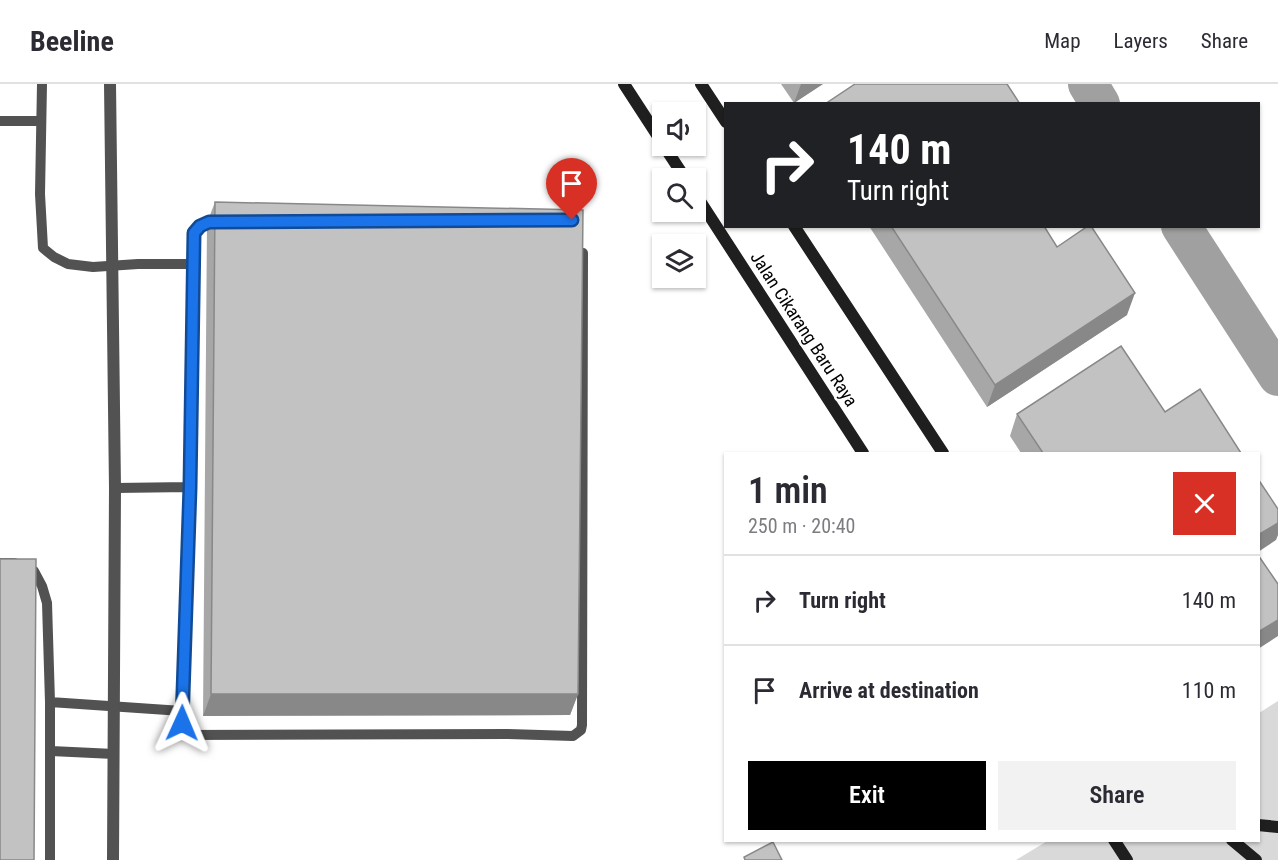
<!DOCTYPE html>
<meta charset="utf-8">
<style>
body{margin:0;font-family:"Roboto Condensed",sans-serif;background:#f2f2f3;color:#2b2b33;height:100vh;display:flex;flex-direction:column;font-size:22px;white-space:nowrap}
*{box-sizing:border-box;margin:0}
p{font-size:20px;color:#7c7c81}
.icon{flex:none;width:33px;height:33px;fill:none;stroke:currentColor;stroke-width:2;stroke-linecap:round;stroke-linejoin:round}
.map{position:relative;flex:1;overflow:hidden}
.side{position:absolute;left:724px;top:368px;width:536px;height:390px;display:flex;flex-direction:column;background:#fff;border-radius:0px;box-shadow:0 2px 4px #0004}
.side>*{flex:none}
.banner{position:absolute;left:724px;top:18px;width:536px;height:126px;border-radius:0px;box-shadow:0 2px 4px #0004;background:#202124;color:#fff;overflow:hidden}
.controls{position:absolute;left:652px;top:18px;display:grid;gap:12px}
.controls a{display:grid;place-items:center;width:54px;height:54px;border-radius:0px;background:#fff;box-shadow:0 2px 4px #0004;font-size:30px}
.pin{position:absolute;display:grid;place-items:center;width:51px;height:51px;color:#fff;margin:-62px -26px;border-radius:50% 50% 50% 0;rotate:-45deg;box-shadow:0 0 6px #0007}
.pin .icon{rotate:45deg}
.me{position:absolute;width:66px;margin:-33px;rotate:1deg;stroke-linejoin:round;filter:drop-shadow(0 0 4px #0008)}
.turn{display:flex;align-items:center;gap:21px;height:126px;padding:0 24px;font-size:27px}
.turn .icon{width:78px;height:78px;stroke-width:2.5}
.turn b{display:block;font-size:42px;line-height:51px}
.round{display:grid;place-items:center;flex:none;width:63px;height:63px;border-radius:0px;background:#f2f2f3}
.summary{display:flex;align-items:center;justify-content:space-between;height:102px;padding:0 24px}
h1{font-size:36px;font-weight:600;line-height:45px}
.cta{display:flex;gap:12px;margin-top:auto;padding:12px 24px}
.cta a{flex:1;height:69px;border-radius:0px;background:#000;color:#fff;font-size:24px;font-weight:600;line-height:69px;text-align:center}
.cta a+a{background:#f2f2f3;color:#2b2b33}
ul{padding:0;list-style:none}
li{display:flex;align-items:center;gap:18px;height:90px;padding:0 24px;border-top:2px solid #e1e1e2}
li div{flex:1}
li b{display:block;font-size:22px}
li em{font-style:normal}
header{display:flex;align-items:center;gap:36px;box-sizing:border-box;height:84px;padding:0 30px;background:#fff;border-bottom:2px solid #e1e1e2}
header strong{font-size:28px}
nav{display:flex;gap:33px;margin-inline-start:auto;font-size:21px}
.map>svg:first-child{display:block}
</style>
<header>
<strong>Beeline</strong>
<nav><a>Map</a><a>Layers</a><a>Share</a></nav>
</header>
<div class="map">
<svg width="1278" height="776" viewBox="0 0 1278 776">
<rect width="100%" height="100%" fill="#fff"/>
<!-- green -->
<path fill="#d9d9d9" d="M1278 617V776H1016L1049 756H1258L1259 629Z"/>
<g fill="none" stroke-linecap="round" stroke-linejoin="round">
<!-- river -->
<path stroke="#a0a0a0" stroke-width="40" d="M1088 0 1100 20
M1181 142 1278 292"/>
<!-- lane -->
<path stroke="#525252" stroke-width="10" d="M42 0 40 110 43 164 54 173 68 180 93 183 138 180H194
M0 37H40
M115 404 190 403
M0 479H14L34 487 42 502 47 519 50 618V776
M50 618 182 627V651L508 650 573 652 581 646 582 641 583 169
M182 627 190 403 194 149C202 139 209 138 222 138
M51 667 114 670"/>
<!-- street -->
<path stroke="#525252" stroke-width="12" d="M110 0 115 404 113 776"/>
<!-- secondary -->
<path stroke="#1f1f1f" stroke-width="12" d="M624 0 663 60
M701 0 726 38
M664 62 685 94
M696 111 863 369
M794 142 943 369
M1258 741 1278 743
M1114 756 1127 776
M1232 756 1256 776"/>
</g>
<!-- wall -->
<path fill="#a7a7a7" d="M781 0H823L794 19Z
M215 118 578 610 570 631 203 632 207 139Z
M869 142H1044L1057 163 1127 231 987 323Z
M1165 328 1241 369H1021L1010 352 1017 330Z"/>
<!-- shaded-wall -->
<path fill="#888" d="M801 0H823L794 19Z
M1135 209 1127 231 987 323 995 301Z
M1278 439V451L1276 456 1258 468V451Z
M1278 536V552L1258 565V548Z
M211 610H578L570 631 203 632Z"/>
<!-- building -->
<path fill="#c2c2c2" stroke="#888" stroke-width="1.5" d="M855 0H1007L1020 20H825Z
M215 118 583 126 578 610H211Z
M891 142H1044L1057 163 1088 142H1091L1135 209 995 301Z
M1121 262 1165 328 1200 305 1241 369H1043L1017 330Z
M1258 395 1278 425V439L1258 451Z
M1258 471 1278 500V536L1258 548Z
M0 475H36L34 776H0Z
M773 758 782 776H745L744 773Z"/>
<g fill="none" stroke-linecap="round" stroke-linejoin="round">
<!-- route casing -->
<g stroke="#114b97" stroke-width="15">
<path id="route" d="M182 639 190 403 194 149 200 142 209 138 572 136"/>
</g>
<!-- route -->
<use href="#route" stroke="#1a73e8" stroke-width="10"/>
</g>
<g text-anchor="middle" stroke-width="5" stroke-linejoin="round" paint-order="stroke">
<!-- street labels -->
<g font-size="18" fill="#000" stroke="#fff">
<text transform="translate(804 245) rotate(57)" y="6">Jalan Cikarang Baru Raya</text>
</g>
</g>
</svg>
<div class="controls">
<a><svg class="icon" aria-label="sound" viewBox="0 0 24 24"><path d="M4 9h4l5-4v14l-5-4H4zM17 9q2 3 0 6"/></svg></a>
<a><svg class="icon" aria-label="search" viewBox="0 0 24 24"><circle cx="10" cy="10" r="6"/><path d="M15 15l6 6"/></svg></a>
<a><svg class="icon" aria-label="layers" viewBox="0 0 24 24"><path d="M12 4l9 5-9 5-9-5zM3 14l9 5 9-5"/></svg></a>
</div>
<div class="pin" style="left:572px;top:136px;background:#d93025"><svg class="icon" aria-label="arrive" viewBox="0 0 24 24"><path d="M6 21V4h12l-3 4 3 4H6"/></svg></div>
<svg class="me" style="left:182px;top:639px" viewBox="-20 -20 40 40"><path d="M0-17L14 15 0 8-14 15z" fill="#1a73e8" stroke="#fff" stroke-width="4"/></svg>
<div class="banner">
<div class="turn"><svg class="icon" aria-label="right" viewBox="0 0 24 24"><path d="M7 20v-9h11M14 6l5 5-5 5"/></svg><div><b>140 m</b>Turn right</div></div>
</div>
<section class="side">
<div class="summary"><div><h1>1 min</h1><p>250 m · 20:40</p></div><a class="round" style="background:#d93025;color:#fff"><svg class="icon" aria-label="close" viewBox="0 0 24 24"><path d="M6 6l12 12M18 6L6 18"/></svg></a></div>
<ul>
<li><svg class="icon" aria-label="right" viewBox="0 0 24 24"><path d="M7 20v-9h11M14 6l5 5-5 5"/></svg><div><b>Turn right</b></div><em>140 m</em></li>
<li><svg class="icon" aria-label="arrive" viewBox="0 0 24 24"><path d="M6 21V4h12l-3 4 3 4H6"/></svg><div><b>Arrive at destination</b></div><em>110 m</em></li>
</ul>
<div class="cta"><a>Exit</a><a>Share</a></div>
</section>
</div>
